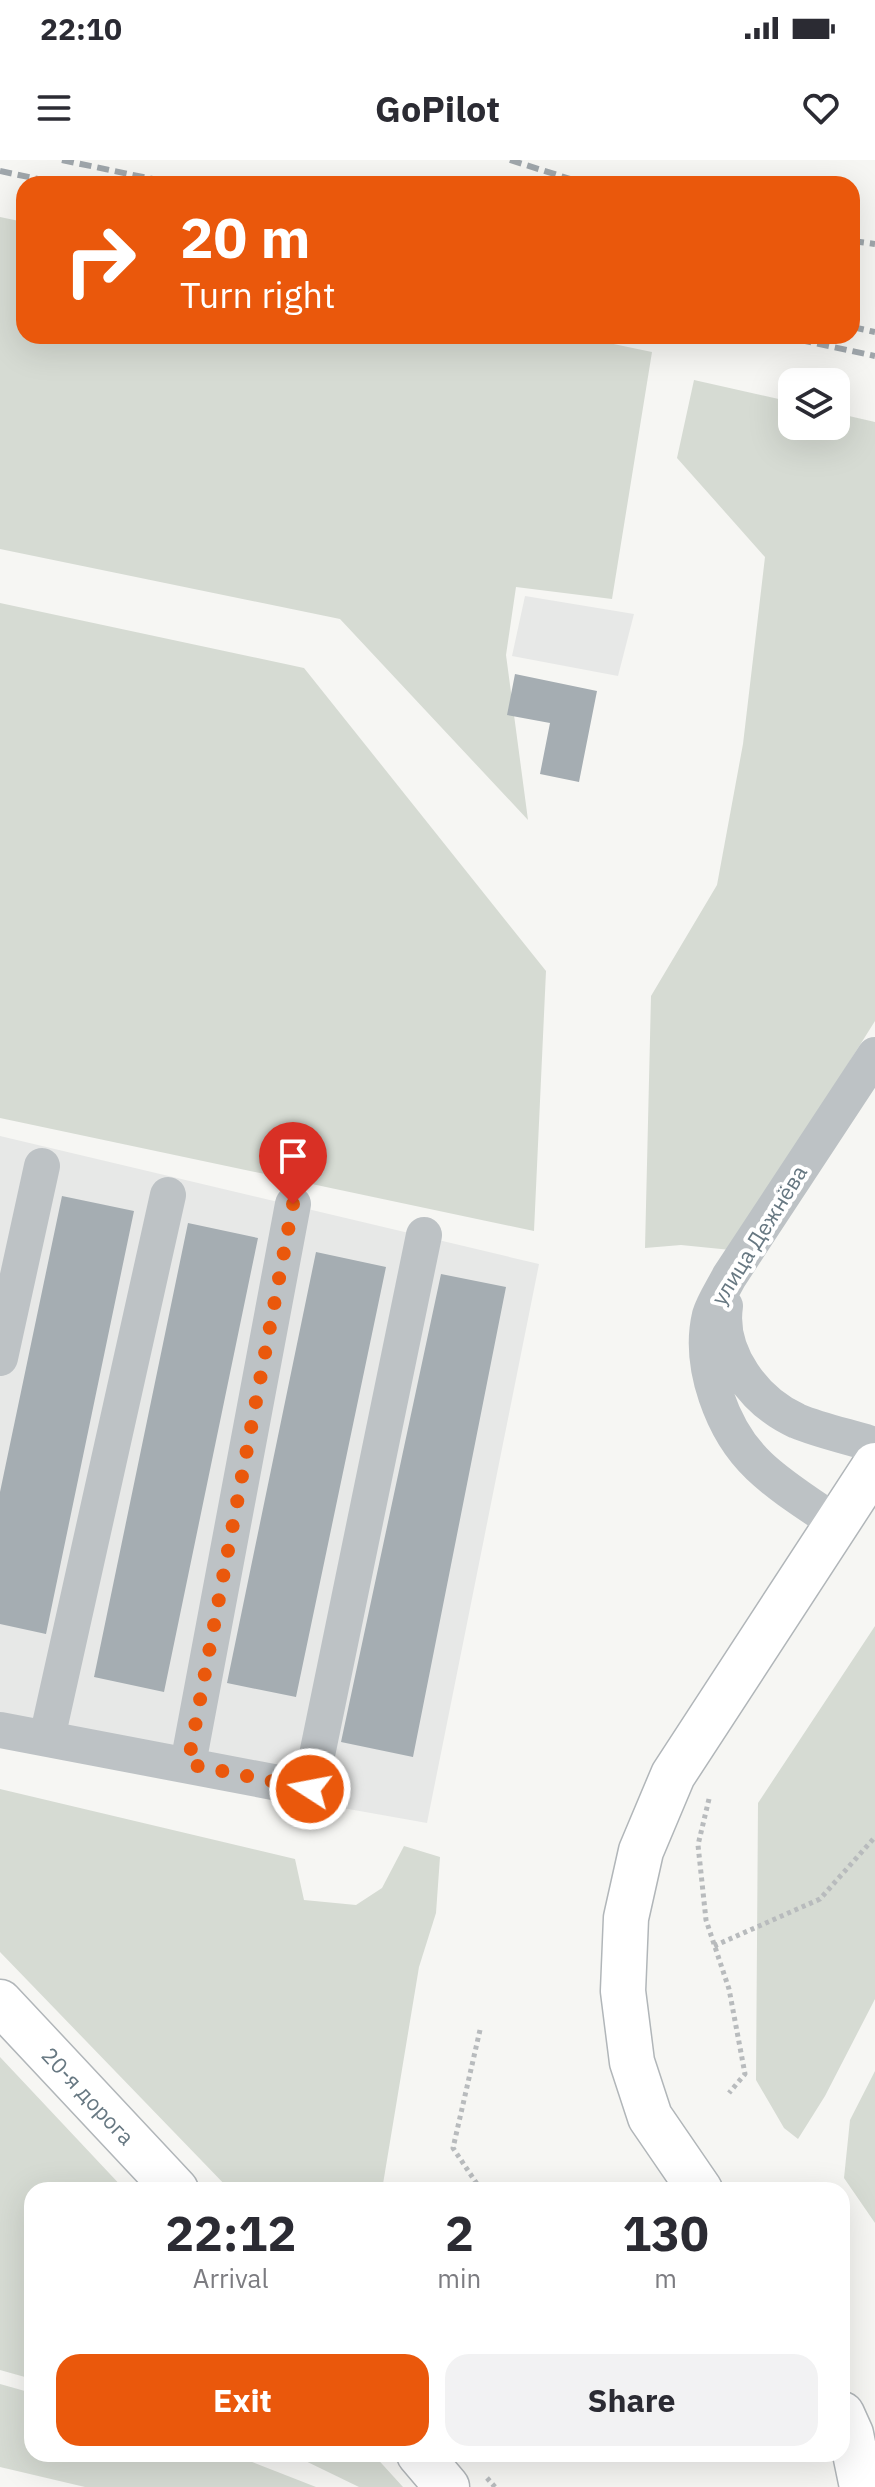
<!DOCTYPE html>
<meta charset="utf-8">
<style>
body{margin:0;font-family:"IBM Plex Sans",sans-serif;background:#f2f2f3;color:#2b2b33;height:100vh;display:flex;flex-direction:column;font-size:30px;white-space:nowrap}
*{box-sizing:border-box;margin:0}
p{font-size:26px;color:#7c7c81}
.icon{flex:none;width:44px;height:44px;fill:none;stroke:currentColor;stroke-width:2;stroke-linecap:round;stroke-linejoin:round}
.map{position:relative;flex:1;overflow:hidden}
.details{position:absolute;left:24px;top:2022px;width:826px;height:280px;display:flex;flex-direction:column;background:#fff;border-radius:24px;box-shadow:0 8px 32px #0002}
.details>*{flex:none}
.guide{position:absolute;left:16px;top:16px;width:844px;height:168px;border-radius:24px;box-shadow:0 8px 32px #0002;background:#ea580c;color:#fff;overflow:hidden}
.fabs{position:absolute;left:778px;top:208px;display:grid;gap:16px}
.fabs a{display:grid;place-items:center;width:72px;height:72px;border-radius:16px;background:#fff;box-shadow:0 8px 32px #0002;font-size:40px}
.pin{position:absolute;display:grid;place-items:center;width:68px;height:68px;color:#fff;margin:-82px -34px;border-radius:50% 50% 50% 0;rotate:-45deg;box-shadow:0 0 8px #0007}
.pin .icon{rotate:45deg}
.me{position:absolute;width:88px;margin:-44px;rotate:281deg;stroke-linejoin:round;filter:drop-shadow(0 0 6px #0008)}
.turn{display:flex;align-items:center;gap:28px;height:168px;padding:0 32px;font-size:36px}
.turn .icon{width:104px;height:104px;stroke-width:2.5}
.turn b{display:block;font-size:56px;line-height:68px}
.eta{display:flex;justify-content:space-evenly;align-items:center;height:136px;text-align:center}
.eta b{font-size:48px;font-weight:700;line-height:56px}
.primary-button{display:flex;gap:16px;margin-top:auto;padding:16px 32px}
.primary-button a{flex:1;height:92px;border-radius:24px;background:#ea580c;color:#fff;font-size:32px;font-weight:700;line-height:92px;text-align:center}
.primary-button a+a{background:#f2f2f3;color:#2b2b33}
.status{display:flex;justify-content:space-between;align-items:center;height:56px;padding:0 40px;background:#fff;direction:ltr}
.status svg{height:22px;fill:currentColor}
header{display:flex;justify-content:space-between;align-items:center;height:104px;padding:0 32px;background:#fff;font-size:36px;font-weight:700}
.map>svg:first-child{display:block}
</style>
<div class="status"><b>22:10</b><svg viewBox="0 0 49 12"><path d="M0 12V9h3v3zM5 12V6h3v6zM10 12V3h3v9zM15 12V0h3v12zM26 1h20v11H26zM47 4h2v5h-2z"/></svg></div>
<header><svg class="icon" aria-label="menu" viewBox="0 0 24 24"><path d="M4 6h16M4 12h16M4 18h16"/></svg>GoPilot<svg class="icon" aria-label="heart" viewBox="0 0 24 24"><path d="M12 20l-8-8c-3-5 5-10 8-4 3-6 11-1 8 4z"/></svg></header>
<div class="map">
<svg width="875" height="2327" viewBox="0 0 875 2327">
<rect width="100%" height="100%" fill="#f6f6f3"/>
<!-- built -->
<path fill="#e7e8e7" d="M525 436 634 454 618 516 512 496Z
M0 976 539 1104 427 1663 0 1587Z"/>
<!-- green -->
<path fill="#d6dbd3" d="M0 57 24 62V176H575L652 192 612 439 516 427 506 495 528 660 340 459 0 389Z
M694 220 792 242V266H836V253L875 262V861L731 1090 681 1085 645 1088 651 836 717 725 743 584 765 397 677 298Z
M0 443 304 508 546 811 534 1071 0 958Z
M875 1466V1839L825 1936 798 1979 784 1968 756 1920 758 1643Z
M0 1629 295 1699 304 1740 356 1745 382 1728 404 1686 440 1697 436 1753 419 1807 382 2030H230L0 1792Z
M0 1897 125 2030H32V2219L0 2210Z
M875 1911V2063L844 2018 850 1960Z
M0 2224 32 2233V2294H232L316 2327H85L0 2307Z
M291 2294H373L403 2327H359Z"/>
<!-- building -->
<path fill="#a5adb2" d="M515 514 597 531 579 622 540 614 550 563 507 555Z
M62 1036 134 1051 46 1474 0 1464V1332Z
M188 1063 258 1078 164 1532 94 1517Z
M316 1092 386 1107 296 1537 227 1523Z
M441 1114 506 1127 413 1597 341 1582Z"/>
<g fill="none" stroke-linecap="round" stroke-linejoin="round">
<!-- major casing -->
<g stroke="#b1b6b9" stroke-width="47">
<path id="major" d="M0 1842 176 2030
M700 2030 650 1957 632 1902 623 1831 626 1758 641 1691 673 1615 875 1305
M842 2254 851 2274 862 2327
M419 2294 447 2327"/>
</g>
<!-- path -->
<path stroke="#b8bbbd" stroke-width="5" stroke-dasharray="4 4" stroke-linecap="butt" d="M709 1639 698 1685 706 1760 729 1829 745 1914 729 1933
M714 1786 820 1739 875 1677
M480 1870 453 1988 481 2030
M487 2318 495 2327"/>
<!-- minor -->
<path stroke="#bdc2c5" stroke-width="36" d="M725 1146C718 1194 755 1242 797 1261 821 1271 850 1277 875 1285
M0 1198 42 1006
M838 1364C812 1346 782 1328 759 1306 722 1271 698 1205 710 1155 714 1142 723 1129 729 1117L875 895
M0 1570 310 1629 424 1075
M47 1578 168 1035
M188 1604 293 1044"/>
<!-- major -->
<use href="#major" stroke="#fff" stroke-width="44"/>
<!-- rail -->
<path stroke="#9fa6ab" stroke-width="6" stroke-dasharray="12 6" stroke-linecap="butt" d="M62 0 176 24
M510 0 586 24
M0 11 62 24
M852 81 875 84
M852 167 875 172
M782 176 875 196"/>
</g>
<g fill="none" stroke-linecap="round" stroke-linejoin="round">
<!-- route -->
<path stroke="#ea580c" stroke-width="14" stroke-dasharray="0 25.2" d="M293 1044 188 1604 310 1629"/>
</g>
<g text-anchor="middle" stroke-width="8" stroke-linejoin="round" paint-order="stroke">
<!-- street labels -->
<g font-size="22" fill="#677882" stroke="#fff">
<text transform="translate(759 1075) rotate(-58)" y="8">улица Дежнёва</text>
<text transform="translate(88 1936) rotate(47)" y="8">20-я дорога</text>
</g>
</g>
</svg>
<div class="fabs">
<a><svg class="icon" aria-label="layers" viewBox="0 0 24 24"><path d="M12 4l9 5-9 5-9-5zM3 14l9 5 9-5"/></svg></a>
</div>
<div class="pin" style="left:293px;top:1044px;background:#d93025"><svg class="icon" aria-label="arrive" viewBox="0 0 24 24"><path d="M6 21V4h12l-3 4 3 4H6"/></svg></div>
<svg class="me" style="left:310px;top:1629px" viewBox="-20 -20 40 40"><circle r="17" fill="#ea580c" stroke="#fff" stroke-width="3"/><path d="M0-11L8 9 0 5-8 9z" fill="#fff"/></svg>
<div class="guide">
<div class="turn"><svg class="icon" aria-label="right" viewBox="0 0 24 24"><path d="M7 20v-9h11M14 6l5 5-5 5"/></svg><div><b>20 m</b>Turn right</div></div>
</div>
<section class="details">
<div class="eta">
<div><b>22:12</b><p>Arrival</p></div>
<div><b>2</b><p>min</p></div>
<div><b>130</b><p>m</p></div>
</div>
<div class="primary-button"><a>Exit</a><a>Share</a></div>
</section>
</div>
